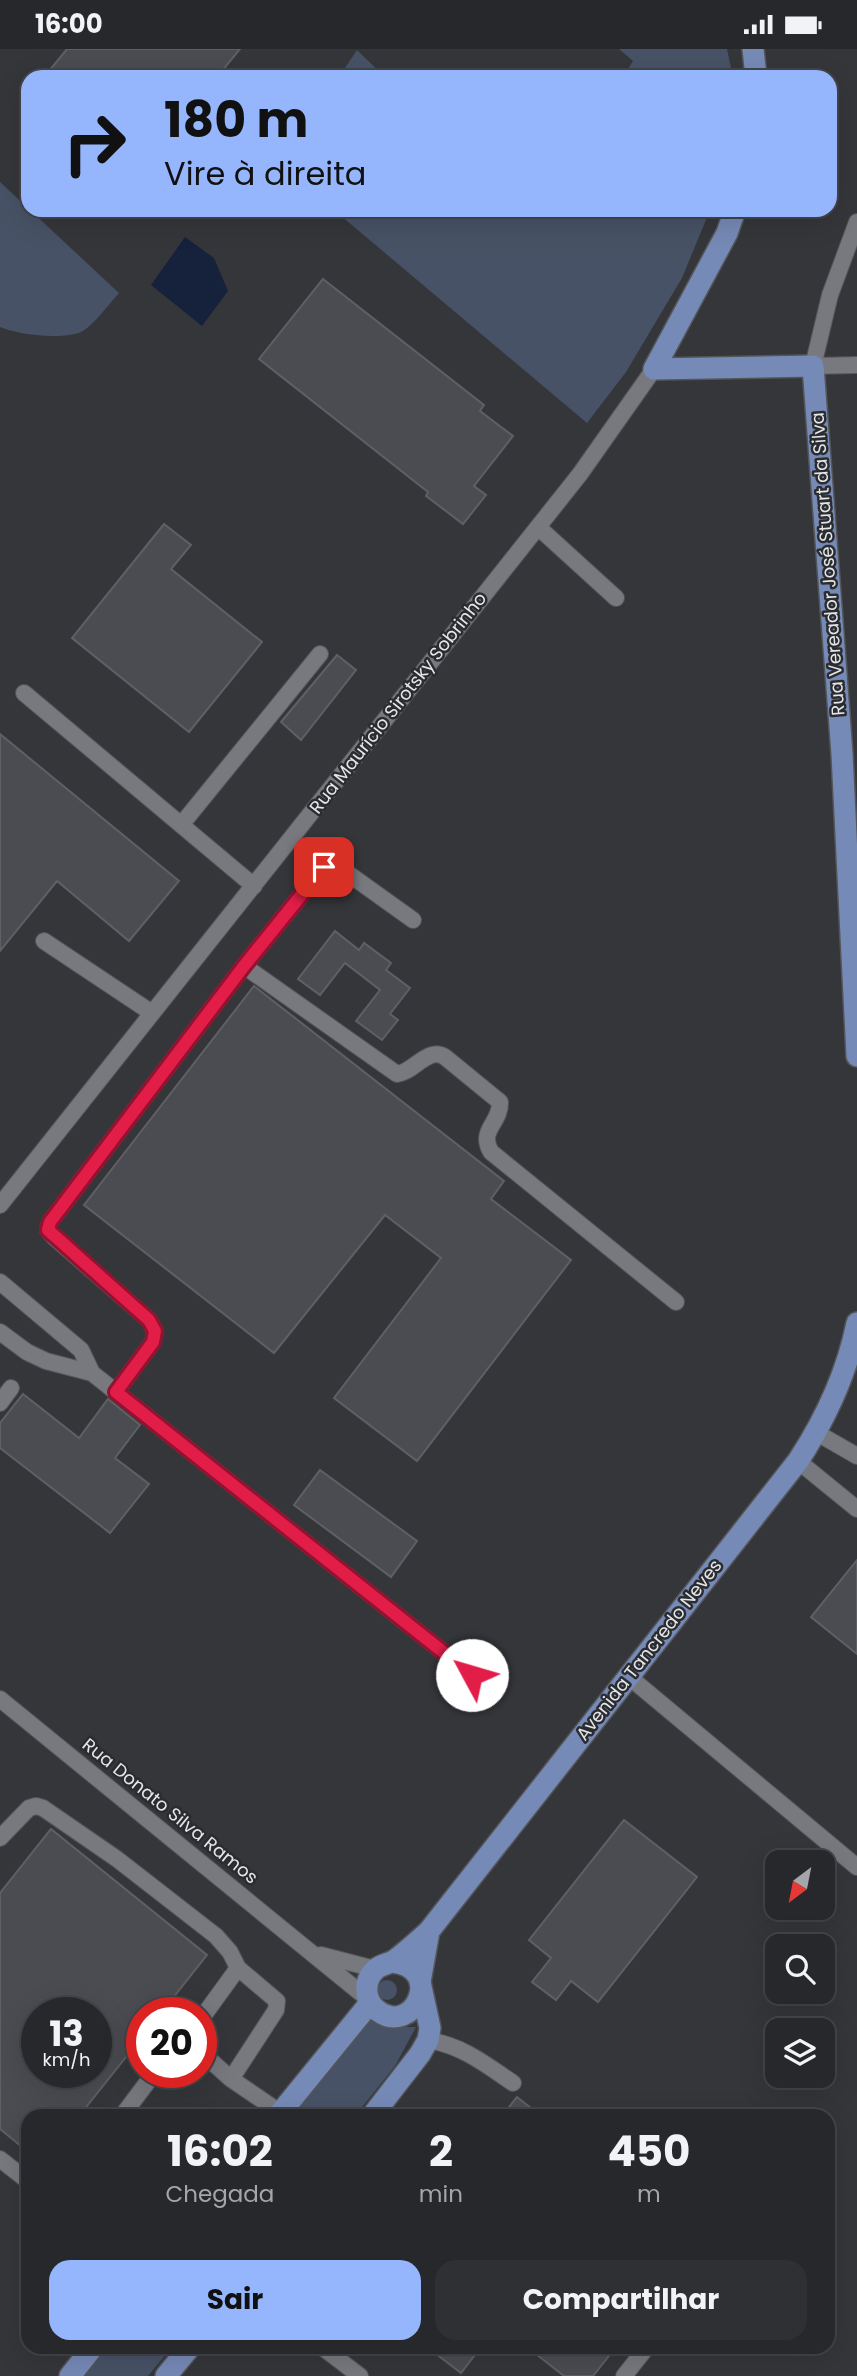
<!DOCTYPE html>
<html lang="pt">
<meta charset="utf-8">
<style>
body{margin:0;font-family:Poppins,sans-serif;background:#2f3034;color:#f1f3f6;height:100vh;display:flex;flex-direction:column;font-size:26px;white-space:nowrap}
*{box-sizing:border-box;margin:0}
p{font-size:23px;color:#a4a6a9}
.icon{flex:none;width:38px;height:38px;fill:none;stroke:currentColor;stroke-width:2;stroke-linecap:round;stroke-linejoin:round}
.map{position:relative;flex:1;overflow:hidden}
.sheet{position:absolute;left:21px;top:2060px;width:814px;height:245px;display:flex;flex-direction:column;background:#27282c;border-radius:21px;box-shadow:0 7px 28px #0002,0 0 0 2px #434448}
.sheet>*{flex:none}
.guide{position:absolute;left:21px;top:21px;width:816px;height:147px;border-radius:21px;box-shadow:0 7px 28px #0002,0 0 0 2px #434448;background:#95b6fd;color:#111;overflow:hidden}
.needle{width:46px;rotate:212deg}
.controls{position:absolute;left:765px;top:1801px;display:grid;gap:14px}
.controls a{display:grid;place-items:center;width:70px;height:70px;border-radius:14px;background:#27282c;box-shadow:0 7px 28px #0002,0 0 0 2px #434448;font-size:35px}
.speed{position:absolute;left:21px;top:1948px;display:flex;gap:14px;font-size:35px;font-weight:700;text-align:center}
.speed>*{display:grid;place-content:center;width:91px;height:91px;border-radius:50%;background:#27282c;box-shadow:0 7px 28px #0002,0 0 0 2px #434448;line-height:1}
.speed small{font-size:18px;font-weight:400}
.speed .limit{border:10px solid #d22;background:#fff;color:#111}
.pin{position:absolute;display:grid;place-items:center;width:60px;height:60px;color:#fff;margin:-30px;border-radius:14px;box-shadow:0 4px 10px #0006}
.me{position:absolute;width:77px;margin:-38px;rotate:309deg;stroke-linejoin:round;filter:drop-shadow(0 0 5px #0008)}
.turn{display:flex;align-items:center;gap:24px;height:147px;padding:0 28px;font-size:32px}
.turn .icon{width:91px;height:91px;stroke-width:2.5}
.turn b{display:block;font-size:49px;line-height:60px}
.eta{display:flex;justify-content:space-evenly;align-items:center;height:119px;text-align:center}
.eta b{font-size:42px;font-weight:700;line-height:49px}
.button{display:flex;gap:14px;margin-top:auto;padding:14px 28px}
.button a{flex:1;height:80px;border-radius:21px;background:#95b6fd;color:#111;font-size:28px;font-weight:700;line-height:80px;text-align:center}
.button a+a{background:#2f3034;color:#f1f3f6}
.status{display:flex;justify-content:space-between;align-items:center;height:49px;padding:0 35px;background:#27282c;direction:ltr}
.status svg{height:19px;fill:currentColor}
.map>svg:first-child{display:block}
</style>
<div class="status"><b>16:00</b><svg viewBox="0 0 49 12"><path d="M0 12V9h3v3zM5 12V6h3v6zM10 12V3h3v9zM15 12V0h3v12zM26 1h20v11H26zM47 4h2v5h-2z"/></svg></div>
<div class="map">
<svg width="857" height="2327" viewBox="0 0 857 2327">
<rect width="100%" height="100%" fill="#34363a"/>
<!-- green -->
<path fill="#485266" d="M619 0H727L733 28H623L633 12Z
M357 1 385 28H339Z
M0 133 119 244C111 253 91 279 81 283 62 291 18 286 0 278Z
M334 161H710L682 229 626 323 587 374Z
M377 1941a10 10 0 1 1 20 0a10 10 0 1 1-20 0Z
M368 1970 389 1978H416L395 2017 355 2067H292Z
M105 2298H172L148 2327H81Z"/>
<!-- water -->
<path fill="#16223c" d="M185 188 214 209 228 242 202 277 151 236Z"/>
<!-- building -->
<path fill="#4a4c51" stroke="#5e6065" stroke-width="2" fill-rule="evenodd" d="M67 0H240L217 28H44Z
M323 230 484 356 480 362 513 387 474 437 486 446 463 475 426 447 428 443 259 310Z
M164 475 191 496 171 520 262 593 189 683 72 589Z
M337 606 356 621 301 691 281 673Z
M0 685 179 832 129 892 57 832 0 902Z
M335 882 359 901 364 894 391 914 386 921 410 939 390 965 398 971 382 991 356 972 380 941 345 914 320 946 298 930Z
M254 937 504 1132 491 1150 571 1211 417 1412 334 1349 441 1209 385 1166 274 1304 84 1156Z
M23 1345 79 1389 108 1350 140 1376 115 1409 149 1435 110 1484 0 1399V1374Z
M320 1421 417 1492 391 1528 294 1456Z
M857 1511V1605L811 1568Z
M624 1771 697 1828 598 1953 571 1932 556 1951 532 1933 551 1909 529 1891Z
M51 1780 207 1906 161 1964H142V1988L79 2067H28V2103L0 2080V1844ZM37 1964H96V2023H37Z
M517 2048 541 2067H502Z
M427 2298H481L461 2324Z
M527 2298H616L593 2327H564Z"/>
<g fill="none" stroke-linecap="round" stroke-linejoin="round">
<!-- minor casing -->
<g stroke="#545559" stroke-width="18">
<path id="minor" d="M857 173 830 246 813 317 857 316
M538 478 616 549
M24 644 254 837
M181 776 320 605
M44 892 152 964
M244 917 324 818 331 815 339 818 413 871
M0 1156 580 425 654 320
M0 1233 81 1301 92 1324 472 1626
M0 1283 27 1303 46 1312 92 1324
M116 1343 153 1293 155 1282 149 1271 55 1189 48 1181 50 1173 244 917 397 1025C414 1023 428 997 445 1008L500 1053C501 1074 478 1081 491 1103L676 1253
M0 1354 11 1339
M817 1384 857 1407
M798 1412 857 1460
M628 1627 857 1818
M0 1650 368 1950
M0 1789 29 1759 36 1757 43 1759 117 1810 216 1887 230 1903 238 1919 201 1970
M321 1906 375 1920
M428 1991C463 1997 485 2015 513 2034
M201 2003 231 2030 281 2064
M231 2030 276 1961 277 1952 238 1919
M122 2067 155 2023
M0 2110 28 2132
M322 2298 360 2327
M624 2327 647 2298"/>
</g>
<!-- major casing -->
<g stroke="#545559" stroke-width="24">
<path id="major" d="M753 0 756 28
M735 161 727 184 654 320 813 317 842 705 857 1007
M393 1913C446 1920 413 1988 378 1962 364 1952 363 1931 376 1920 382 1915 389 1915 395 1911 407 1902 418 1892 429 1882L798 1412C826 1369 847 1324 857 1274
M278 2067 370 1954
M372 2067 420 2005 428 1991 430 1979 420 1933 429 1882
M70 2327 93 2298
M166 2327 190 2298"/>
</g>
<!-- minor -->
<use href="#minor" stroke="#77797e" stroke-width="16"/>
<!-- major -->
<use href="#major" stroke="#768ab7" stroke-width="21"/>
</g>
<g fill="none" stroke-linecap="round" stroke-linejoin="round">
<!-- route casing -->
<g stroke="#92132f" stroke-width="18">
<path id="route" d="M324 818 244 917 50 1173 48 1181 149 1271 155 1282 153 1293 116 1343 472 1626"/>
</g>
<!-- route -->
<use href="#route" stroke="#e11d48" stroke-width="12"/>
</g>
<g text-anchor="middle" stroke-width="5" stroke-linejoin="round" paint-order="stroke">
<!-- street labels -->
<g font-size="18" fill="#e5e6e9" stroke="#2a2c30">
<text transform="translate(828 515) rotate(-94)" y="6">Rua Vereador José Stuart da Silva</text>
<text transform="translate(398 654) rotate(-52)" y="6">Rua Maurício Sirotsky Sobrinho</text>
<text transform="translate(649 1601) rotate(-52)" y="6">Avenida Tancredo Neves</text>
<text transform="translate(170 1762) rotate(39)" y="6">Rua Donato Silva Ramos</text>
</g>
</g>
</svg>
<div class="controls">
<a><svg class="needle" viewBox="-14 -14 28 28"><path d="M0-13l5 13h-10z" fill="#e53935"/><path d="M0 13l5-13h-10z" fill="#a4a6a9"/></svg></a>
<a><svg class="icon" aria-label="search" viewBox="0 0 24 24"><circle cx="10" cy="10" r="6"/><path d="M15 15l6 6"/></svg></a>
<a><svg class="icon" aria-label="layers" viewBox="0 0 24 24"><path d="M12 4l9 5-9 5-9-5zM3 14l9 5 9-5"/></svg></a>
</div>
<div class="speed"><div>13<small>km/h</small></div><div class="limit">20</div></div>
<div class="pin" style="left:324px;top:818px;background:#d93025"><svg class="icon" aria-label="arrive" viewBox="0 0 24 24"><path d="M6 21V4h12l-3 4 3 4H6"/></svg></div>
<svg class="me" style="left:472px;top:1626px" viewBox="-20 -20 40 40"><circle r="19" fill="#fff"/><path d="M0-13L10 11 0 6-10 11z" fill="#e11d48"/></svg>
<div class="guide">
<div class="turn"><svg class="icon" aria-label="right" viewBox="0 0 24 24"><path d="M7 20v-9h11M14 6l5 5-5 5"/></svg><div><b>180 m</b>Vire à direita</div></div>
</div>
<section class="sheet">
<div class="eta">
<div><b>16:02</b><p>Chegada</p></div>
<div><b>2</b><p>min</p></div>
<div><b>450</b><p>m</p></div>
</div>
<div class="button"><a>Sair</a><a>Compartilhar</a></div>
</section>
</div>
